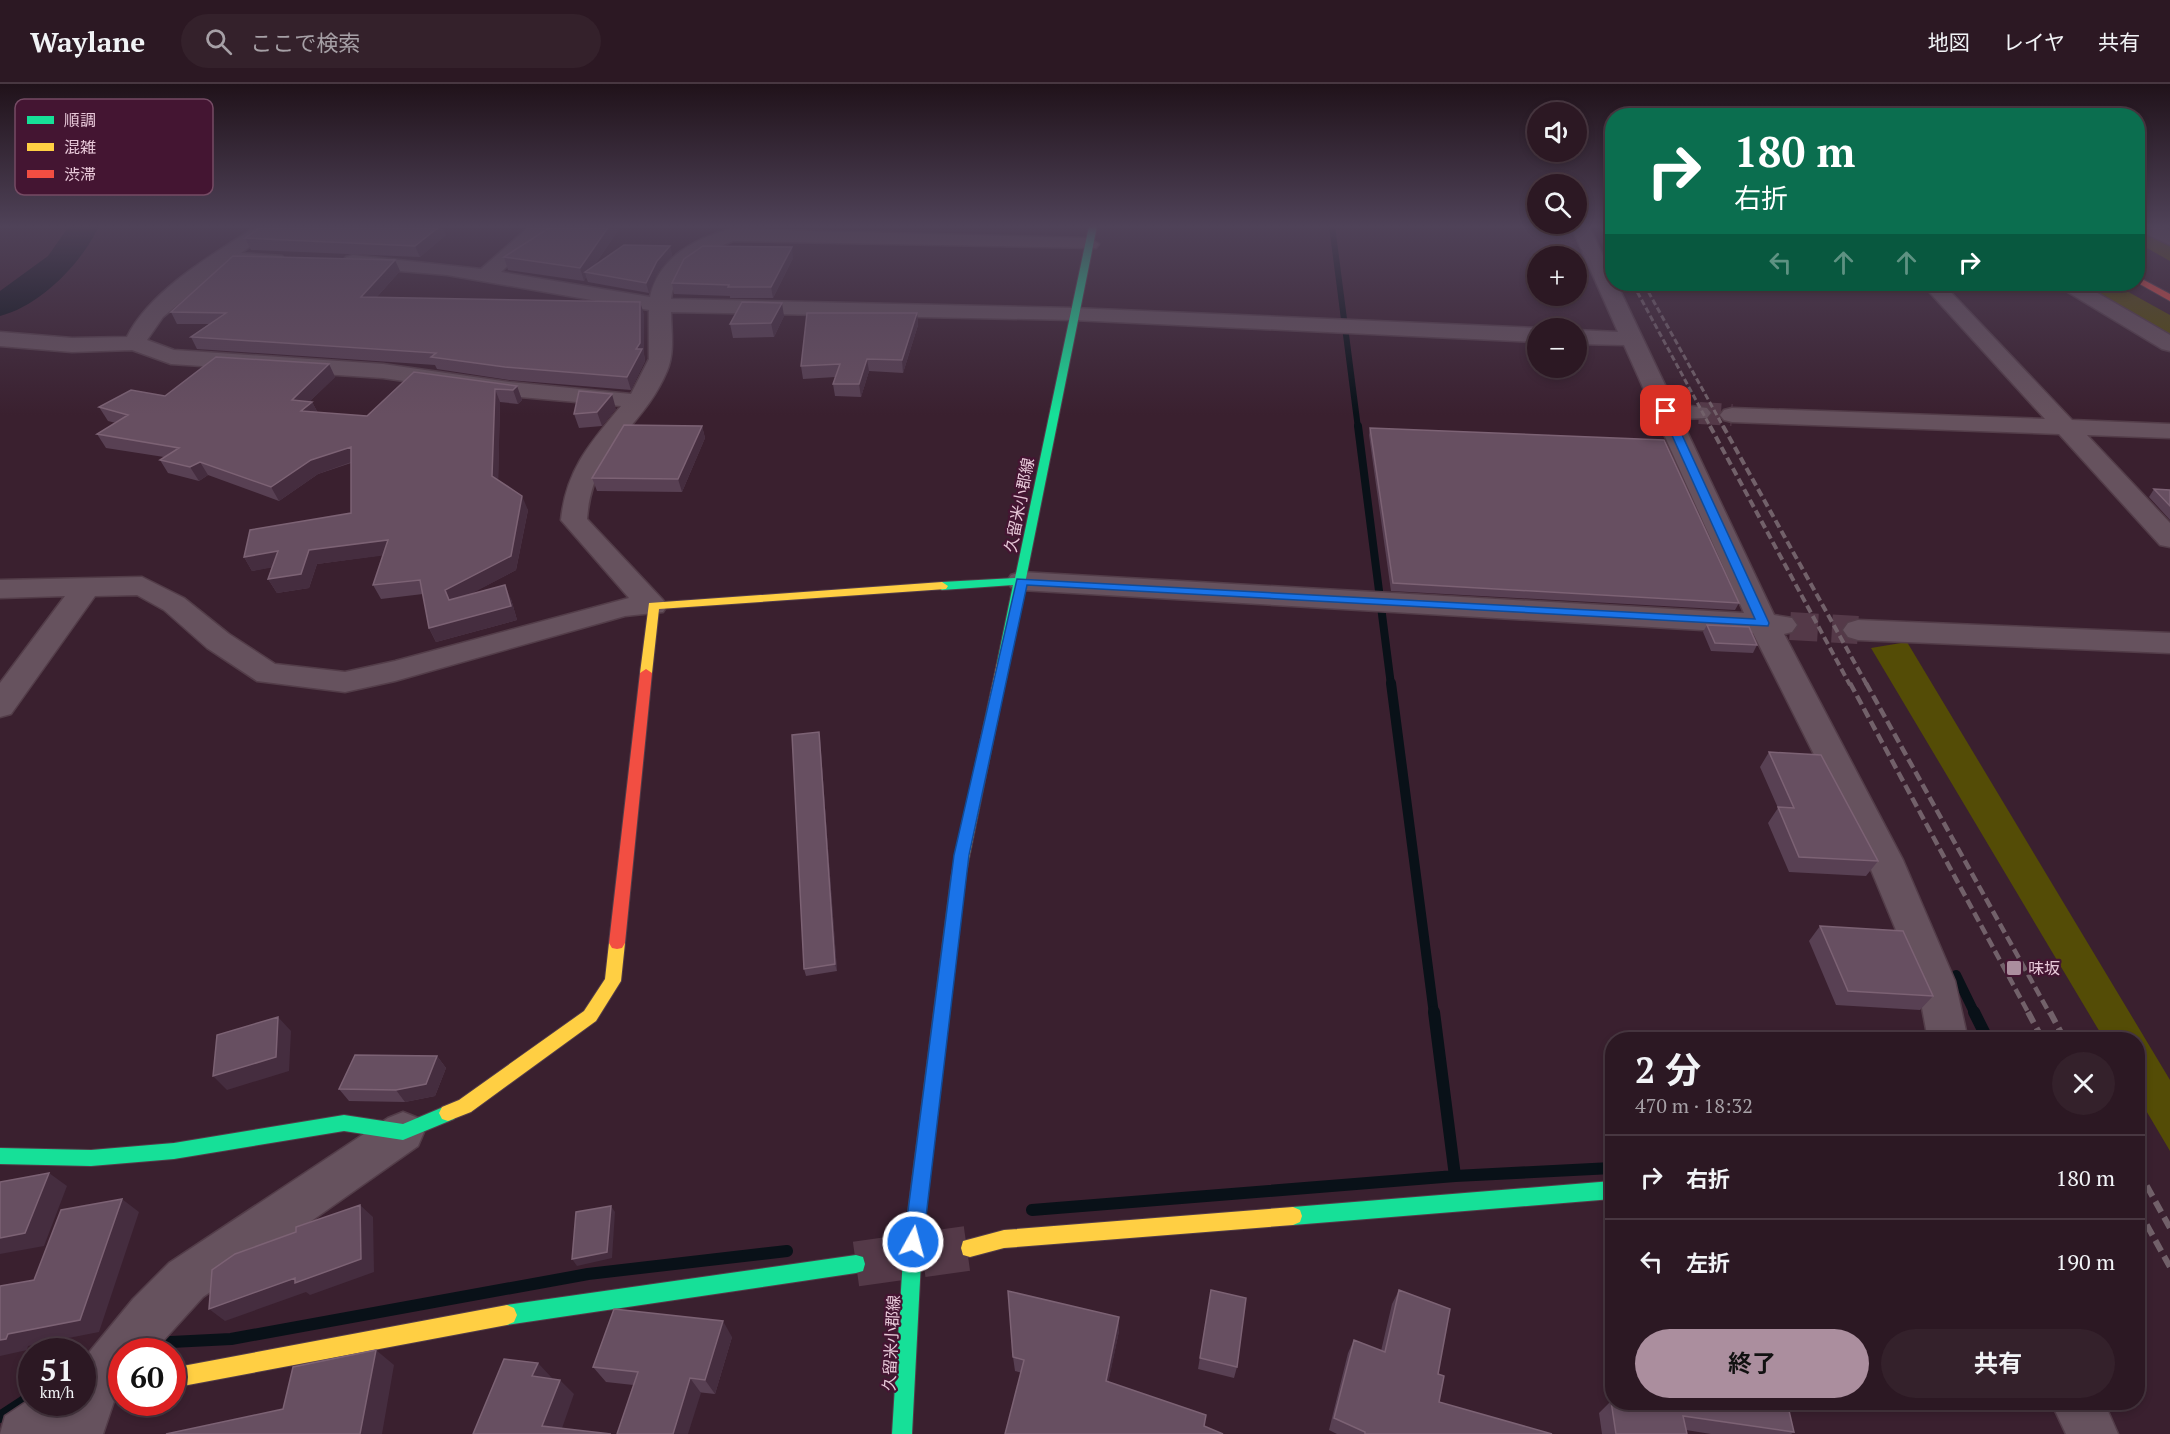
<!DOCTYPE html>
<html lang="ja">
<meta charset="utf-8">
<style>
body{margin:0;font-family:"PT Serif","Noto Sans JP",serif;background:#34212b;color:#f1f3f6;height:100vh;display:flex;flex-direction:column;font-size:22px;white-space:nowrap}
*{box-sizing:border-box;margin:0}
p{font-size:20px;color:#a6a0a6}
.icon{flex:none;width:33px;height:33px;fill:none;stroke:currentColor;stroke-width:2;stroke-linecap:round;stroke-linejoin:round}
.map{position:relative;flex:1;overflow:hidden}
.side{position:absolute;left:1605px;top:948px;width:540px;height:378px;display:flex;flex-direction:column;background:#2c1823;border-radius:24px;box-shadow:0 3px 9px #0003,0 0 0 2px #483741}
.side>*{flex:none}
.top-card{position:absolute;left:1605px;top:24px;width:540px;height:183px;border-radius:24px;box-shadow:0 3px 9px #0003,0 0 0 2px #483741;background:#0b6e4f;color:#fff;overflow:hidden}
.buttons{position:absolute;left:1527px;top:18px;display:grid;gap:12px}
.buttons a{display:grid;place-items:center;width:60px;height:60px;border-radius:50%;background:#2c1823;box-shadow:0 3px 9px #0003,0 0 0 2px #483741;font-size:30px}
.speed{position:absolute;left:18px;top:1254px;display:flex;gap:12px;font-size:30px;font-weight:700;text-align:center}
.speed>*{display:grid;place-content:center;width:78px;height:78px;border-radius:50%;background:#2c1823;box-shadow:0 3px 9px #0003,0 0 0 2px #483741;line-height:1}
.speed small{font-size:15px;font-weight:400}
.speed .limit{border:9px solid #d22;background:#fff;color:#111}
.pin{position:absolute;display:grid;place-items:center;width:51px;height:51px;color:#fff;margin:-26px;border-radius:12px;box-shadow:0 3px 9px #0006}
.me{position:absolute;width:66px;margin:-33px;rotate:7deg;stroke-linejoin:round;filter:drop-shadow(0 0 4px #0008)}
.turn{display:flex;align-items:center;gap:21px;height:126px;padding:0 30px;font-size:27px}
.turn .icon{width:78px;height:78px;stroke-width:2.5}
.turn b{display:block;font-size:42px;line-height:51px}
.lanes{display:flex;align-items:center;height:57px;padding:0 30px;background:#0003;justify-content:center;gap:30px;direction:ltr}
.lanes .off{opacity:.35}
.round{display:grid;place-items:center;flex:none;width:63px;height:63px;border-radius:32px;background:#34212b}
.overview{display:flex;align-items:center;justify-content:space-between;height:102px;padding:0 30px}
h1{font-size:36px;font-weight:700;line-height:45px}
.cta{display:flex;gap:12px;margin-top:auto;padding:12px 30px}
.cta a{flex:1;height:69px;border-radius:36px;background:#ab8e9e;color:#111;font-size:24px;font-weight:700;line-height:69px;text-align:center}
.cta a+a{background:#34212b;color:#f1f3f6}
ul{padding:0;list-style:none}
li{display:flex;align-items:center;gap:18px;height:84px;padding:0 30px;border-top:2px solid #483741}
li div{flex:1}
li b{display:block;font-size:22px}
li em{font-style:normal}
header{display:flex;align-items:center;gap:36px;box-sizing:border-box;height:84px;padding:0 30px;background:#2c1823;border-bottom:2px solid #483741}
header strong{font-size:28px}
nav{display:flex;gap:33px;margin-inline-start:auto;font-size:21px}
.search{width:420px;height:54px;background:#34212b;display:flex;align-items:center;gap:15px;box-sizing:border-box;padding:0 21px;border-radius:33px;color:#a6a0a6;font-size:22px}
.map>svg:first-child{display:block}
</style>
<header>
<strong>Waylane</strong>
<div class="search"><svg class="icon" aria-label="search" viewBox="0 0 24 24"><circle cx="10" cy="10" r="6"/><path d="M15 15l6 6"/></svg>ここで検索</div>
<nav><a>地図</a><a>レイヤ</a><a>共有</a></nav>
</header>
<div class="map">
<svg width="2170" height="1350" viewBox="0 0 2170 1350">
<rect width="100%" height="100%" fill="#3a202f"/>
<!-- green -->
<path fill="#544c06" d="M2138 145 2170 160V177L2138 159Z
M2082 200H2114L2170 231V252Z
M1907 558 2170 996V1067L2138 1013V956L2104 955 1871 564Z"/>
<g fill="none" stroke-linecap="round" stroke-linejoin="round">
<!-- stream-far3 -->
<path stroke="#091118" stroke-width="6" d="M1332 142 1358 344"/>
<!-- stream-far2 -->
<path stroke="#091118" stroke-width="8" d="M1358 342 1391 601"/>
<!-- stream-far1 -->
<path stroke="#091118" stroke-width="10" d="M1391 599 1434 930
M1956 891 1975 930"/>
<!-- stream -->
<path stroke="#091118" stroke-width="12" d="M1974 928 1988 956
M1455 1092 1612 1084
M1032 1126 1455 1092 1434 928
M151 1259 231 1255 588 1190 787 1167
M0 1333 32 1312"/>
<!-- river -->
<path fill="#091118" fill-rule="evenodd" d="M69 142H99C82 179 40 222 0 232V207L48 172Z"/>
<!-- street-tunnel-far1 -->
<path stroke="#543948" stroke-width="22" stroke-dasharray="22 10" stroke-linecap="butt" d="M1699 329 1732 331"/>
<!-- street-tunnel -->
<path stroke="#543948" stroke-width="28" stroke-dasharray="28 14" stroke-linecap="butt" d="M1790 542 1858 546"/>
<!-- secondary-tunnel -->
<path stroke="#543948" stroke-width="45" stroke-dasharray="45 22" stroke-linecap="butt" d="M856 1180 970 1164"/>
<!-- street casing -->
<g stroke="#533d49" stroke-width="3">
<path id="street" d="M257 142H279L241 169 282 172 285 176 282 180 225 181 163 233 147 256 174 266 383 280 509 298 631 310 649 275V226L447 191 353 183 346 181 343 177 346 173 353 171 481 185 530 142H550L501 188 650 213C658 174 695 154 731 145L1089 154 1099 160 1096 164 733 157C705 168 675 181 671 215L1073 224 1538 244V258L1073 236 671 228C671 247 675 268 667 287 642 347 593 360 587 435L663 516 667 522 663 528 625 532 395 597 345 608 257 597 207 564 164 526 137 511 95 512 11 630 0 633V599L65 512 0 514V496L142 493 184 514 229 550 275 580 345 588 395 577 629 514 561 436C566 386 590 359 621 322L509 312 383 294 171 280 132 266 72 268 0 262V248L72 254 127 253C150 206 215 169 257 142Z
M1571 142H1589L1612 191V200H1617L1674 320 1707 324 1711 329 1707 334 1681 335 1774 531 1792 534 1797 541 1792 548 1784 550 1903 776 1955 897 1968 956H1928L1917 897 1867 776 1753 549 1021 506 1011 503 1007 497 1011 491 1021 488 1744 529 1624 261 1576 260V246L1618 248Z
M2138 142H2159L2170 147V161L2138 146Z
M1922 200H1943L2072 336 2170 340V354L2087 351 2170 439V463L2160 461 2059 350 1732 338 1724 336 1720 331 1724 326 1732 324 2045 335Z
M2058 200H2082L2170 251V267L2162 265 2061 204Z
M1858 536 2170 549V569L1858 556 1848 553 1843 546 1848 539Z
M403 1028 418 1034 424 1048 418 1062 203 1213 153 1268H122V1307L114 1317 103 1350H0L5 1332 32 1314V1318H82V1277L133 1215 169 1179 388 1034Z
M2051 1318H2104L2118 1350H2066Z"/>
</g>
<!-- fast casing -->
<g stroke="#533d49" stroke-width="2">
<path id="fast" d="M1089 142H1097L1009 579 1003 583 997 579 1013 501 942 506 936 502 942 498 1015 494Z
M958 788 963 790 965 794 922 1158 912 1350H892L904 1158 951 794 953 790Z
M448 1021 454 1023 457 1029 454 1035 403 1056 344 1047 174 1075 91 1082 0 1080V1064L91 1066 174 1059 344 1031 403 1040Z
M1612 1097V1115L1293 1141 1286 1138 1284 1132 1286 1126 1293 1123Z
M856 1171 863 1173 865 1180 863 1187 856 1189 507 1241 500 1238 497 1231 500 1224 507 1221Z"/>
</g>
<!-- slow casing -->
<g stroke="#533d49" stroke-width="2">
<path id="slow" d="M942 498 948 502 946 505 659 525 652 589 646 593 640 589 649 519Z
M1003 575 1009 579 965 794 963 798 958 800 953 798 951 794 997 579Z
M617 853 622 854 625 859 621 897 596 937 471 1028 448 1037 442 1035 439 1029 442 1023 459 1016 584 927 605 895 609 859 612 854Z
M1293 1123 1300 1126 1302 1132 1300 1138 1293 1141 1004 1164 970 1173 963 1171 961 1164 963 1157 1004 1146Z
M507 1221 514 1224 517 1231 514 1238 507 1241 172 1304V1284Z"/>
</g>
<!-- jam casing -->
<g stroke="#533d49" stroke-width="2">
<path id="jam" d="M2138 193 2170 210V217L2138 199Z
M646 585 652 589 625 859 622 864 617 865 612 864 609 859 640 589Z"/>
</g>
<!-- street -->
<use href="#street" fill="#66525e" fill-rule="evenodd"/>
<!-- fast -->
<use href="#fast" fill="#16e098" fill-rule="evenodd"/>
<!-- slow -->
<use href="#slow" fill="#ffcf43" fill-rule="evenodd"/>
<!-- jam -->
<use href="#jam" fill="#f24e42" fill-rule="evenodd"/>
<!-- rail-far3 -->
<path stroke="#72616a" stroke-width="3" stroke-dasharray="6 3" stroke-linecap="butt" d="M1601 142 1612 162
M1633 200 1711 344
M1644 200 1724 344"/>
<!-- rail-far2 -->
<path stroke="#72616a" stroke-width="4" stroke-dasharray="8 4" stroke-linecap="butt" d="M1710 342 1850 601
M1723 342 1867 601"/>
<!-- rail-far1 -->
<path stroke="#72616a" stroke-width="4.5" stroke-dasharray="10 4.5" stroke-linecap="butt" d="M1850 599 2029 930
M1866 599 2050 930"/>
<!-- rail -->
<path stroke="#72616a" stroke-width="6" stroke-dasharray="12 6" stroke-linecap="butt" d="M2028 928 2043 956
M2050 928 2065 956
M2138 1086 2170 1144
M2138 1125 2170 1183"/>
</g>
<!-- wall -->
<path fill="#584053" d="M552 142H621L594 182 670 162 672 172 659 186 649 209 588 198 586 193 584 197 508 186 504 173Z
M446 151 420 173 251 166 245 154Z
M793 174 773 214H730V212L674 210 672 199Z
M400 187 376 214 644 230V270L645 277 631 306 509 296 437 285 435 281 197 265 191 253 209 240H177L171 228Z
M917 229 918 241 903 289 869 287 861 313 835 312 833 300 835 293 803 295 801 282Z
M784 232 774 253 733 254 730 240Z
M329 280 335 293 310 317 312 318 318 329 367 332 414 288 517 302 522 316 518 320 500 318 498 396 528 426 516 486 470 510 511 515 517 536 436 558 429 544 423 510 381 515 373 501 383 471 317 480 309 504 277 509 268 495 272 483 252 487 244 473 351 429V379L318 390 279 417 208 391 199 397 168 389 160 376 164 373 106 364 97 350 116 339 108 337 99 323 165 312Z
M616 325 602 342 579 344 574 330Z
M702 342 705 354 682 408 597 407 592 394Z
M1370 344 1739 519 1735 526 1391 507 1369 351Z
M2154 405 2170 406V436L2149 413Z
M1707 541 1757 561 1753 569 1711 567 1703 548Z
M820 655 837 887 806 892 804 885Z
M1769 668 1878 777 1866 792 1789 788 1768 739 1778 724 1760 683Z
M1820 842 1933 912 1920 926 1836 921 1809 857Z
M437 972 446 984 435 1012 405 1018 349 1017 339 1005Z
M1211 1206 1237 1283 1234 1294 1198 1285Z
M1399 1206 1438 1290 1439 1318 1552 1350H1337L1329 1346 1348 1269 1354 1256 1381 1267 1392 1220Z
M1119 1233V1247L1108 1298 1204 1342 1015 1287 1013 1273Z
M732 1253 715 1310 606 1298 593 1283Z
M1611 1317 1612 1318H1787L1794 1348 1791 1350H1711L1686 1346 1687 1350H1602L1599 1329Z"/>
<!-- shaded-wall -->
<path fill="#452d3f" d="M440 142H443L446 151 420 173 415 162Z
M609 142H621L589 189 585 188 586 193 584 197 580 184Z
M670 162 672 172 659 186 649 209 646 199 657 177Z
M792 163 793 174 773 214 771 203Z
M395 176 400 187 366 225 361 213Z
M640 218 644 230V270L645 277 631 306 627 293 636 265Z
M782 219 784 232 774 253 771 239Z
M917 229 918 241 903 289 902 276Z
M867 275 869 287 861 313 859 300Z
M329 280 335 293 298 329 292 316Z
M517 302 522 316 518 320 513 306Z
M495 305 500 318 498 406 492 392Z
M612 310 616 325 602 342 597 328Z
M312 318 319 331 301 327Z
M702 342 705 354 682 408 678 395Z
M351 363 357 376 318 390 279 417 271 403 311 376Z
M200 378 208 391 199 397 190 383Z
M522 412 528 426 516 486 452 520 449 516 445 506Z
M388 456 395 470 317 480 309 504 277 509 268 495 309 466Z
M278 467 286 481 252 487 244 473Z
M505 501 511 515 517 536 436 558 429 544Z
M819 648 820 655 837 887 835 880Z
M278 933 291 947 289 987 227 1006 213 992Z
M437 972 446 984 435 1012 405 1018 396 1006Z
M49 1089 67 1102 44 1162 0 1170V1154Z
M122 1115 139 1128 99 1248 28 1262 27 1266 0 1272V1256Z
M360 1121 373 1133 374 1188 310 1211 306 1208 225 1237 209 1225Z
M611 1122 615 1128 612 1174 577 1182 572 1175Z
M1119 1233V1247L1106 1310V1297Z
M723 1237 732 1253 715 1310 705 1296Z
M376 1266 394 1281 382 1350H360Z
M538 1279 552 1294 547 1307 532 1292Z
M690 1294 701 1309 688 1350H673Z
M560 1296 574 1310 560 1350 542 1342Z"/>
<!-- building -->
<path fill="#674f61" stroke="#7c6274" stroke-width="1.5" d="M263 142H440L415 162 245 154Z
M552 142H609L580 184 504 173Z
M624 161 670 162 657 177 646 199 585 188Z
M703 162 792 163 771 203H728L729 201 672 199 684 175Z
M233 172 395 176 361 213 640 218V259L636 265H642L627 293 505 283 431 273 436 269 191 253 226 229 171 228Z
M742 218 782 219 771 239 730 240Z
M807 229H917L902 276 867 275 859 300H833L840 280 801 282Z
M216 273 329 280 292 316 312 318 301 327 367 332 414 288 517 302 513 306 495 305 492 392 522 412 511 472 445 506 449 516 505 501 511 522 429 544 420 496 373 501 388 456 309 466 301 490 268 495 278 467 244 473 250 446 351 429V363L311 376 271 403 200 378 190 383 160 376 179 364 97 350 128 331 99 323 131 306 165 312Z
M579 307 612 310 597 328 574 330Z
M624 341 702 342 678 395 592 394Z
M1370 344 1664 356 1739 519 1393 499Z
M2154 405 2170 406V422Z
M1707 541 1749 543 1757 561 1715 559Z
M819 648 835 880 804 885 792 651Z
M1769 668 1821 671 1878 777 1799 773 1778 723 1794 724Z
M1820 842 1903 847 1933 912 1848 907Z
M278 933 276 973 213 992 217 951Z
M355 971 437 972 426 1000 396 1006 339 1005Z
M49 1089 25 1149 0 1154V1098Z
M122 1115 80 1236 8 1250 6 1255 0 1256V1202L34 1196 61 1126Z
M360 1121 361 1175 295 1199V1194L209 1225 212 1186 235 1170 296 1148V1143Z
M611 1122 607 1168 572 1175 576 1128Z
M1211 1206 1246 1214 1237 1283 1200 1274Z
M1399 1206 1450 1225 1438 1290 1444 1292 1439 1318 1552 1350H1365V1348L1334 1334 1354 1256 1385 1268Z
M1008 1207 1119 1233 1106 1297 1206 1331 1204 1342 1223 1350H1005L1024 1276 1013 1273Z
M614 1225 723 1237 705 1296 690 1294 673 1350H617L638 1288 593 1283Z
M376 1266 360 1350H166L283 1325 293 1283Z
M504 1275 538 1279 532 1292 560 1296 542 1342 611 1350H473Z
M1611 1317H1612V1318L1635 1320V1318H1787L1794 1348 1683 1332 1687 1350H1616Z"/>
<!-- sky -->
<linearGradient id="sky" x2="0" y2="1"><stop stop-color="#20121a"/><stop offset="0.43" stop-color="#4f4258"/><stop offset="1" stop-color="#4f4258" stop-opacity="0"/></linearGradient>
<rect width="2170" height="331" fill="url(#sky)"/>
<!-- route -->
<path fill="#1a73e8" stroke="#114b97" stroke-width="1.5" d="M1666 324 1671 327 1769 539 1768 542 1027 501 969 771 923 1158 920 1165 913 1168 907 1165 904 1158 954 771 1017 495 1755 535 1661 327Z"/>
<!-- markers -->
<rect fill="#ab8e9e" stroke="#441532" stroke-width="2" x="2006" y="876" width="16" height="16" rx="3"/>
<g text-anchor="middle" stroke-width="4.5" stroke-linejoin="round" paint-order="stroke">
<!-- street labels -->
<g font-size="16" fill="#e8c9d9" stroke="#441532">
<text transform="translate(1019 421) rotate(-79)" y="6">久留米小郡線</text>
<text transform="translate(891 1259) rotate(-87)" y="6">久留米小郡線</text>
</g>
<!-- poi labels -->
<g font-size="16" fill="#e8c9d9" stroke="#441532" text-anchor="start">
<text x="2028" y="890">味坂</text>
</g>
</g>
<!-- legend -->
<rect x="15" y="15" width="198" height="96" rx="9" fill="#441532" stroke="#754b64" stroke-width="1.5"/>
<rect x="27" y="32" width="27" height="8" fill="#16e098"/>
<rect x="27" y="59" width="27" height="8" fill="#ffcf43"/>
<rect x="27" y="86" width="27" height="8" fill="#f24e42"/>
<g font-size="16" fill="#e8c9d9">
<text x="64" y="42">順調</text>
<text x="64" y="69">混雑</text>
<text x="64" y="96">渋滞</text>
</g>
</svg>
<div class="buttons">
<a><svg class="icon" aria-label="sound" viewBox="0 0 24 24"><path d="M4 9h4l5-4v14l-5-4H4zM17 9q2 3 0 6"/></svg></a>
<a><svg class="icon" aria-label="search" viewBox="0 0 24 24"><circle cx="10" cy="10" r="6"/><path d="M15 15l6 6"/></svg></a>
<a>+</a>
<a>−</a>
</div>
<div class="speed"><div>51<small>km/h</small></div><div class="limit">60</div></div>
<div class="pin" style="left:1666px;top:327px;background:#d93025"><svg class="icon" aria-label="arrive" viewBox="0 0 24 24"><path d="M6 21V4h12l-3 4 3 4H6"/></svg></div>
<svg class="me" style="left:913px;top:1158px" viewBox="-20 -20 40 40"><circle r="17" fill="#1a73e8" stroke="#fff" stroke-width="3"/><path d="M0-11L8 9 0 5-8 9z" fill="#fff"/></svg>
<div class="top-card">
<div class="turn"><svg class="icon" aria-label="right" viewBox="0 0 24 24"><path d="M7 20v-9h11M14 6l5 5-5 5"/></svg><div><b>180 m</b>右折</div></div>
<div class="lanes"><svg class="icon off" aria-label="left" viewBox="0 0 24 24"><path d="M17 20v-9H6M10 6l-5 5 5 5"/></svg><svg class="icon off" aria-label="ahead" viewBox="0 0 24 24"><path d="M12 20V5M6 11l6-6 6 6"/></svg><svg class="icon off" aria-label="ahead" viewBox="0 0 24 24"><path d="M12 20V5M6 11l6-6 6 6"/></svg><svg class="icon" aria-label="right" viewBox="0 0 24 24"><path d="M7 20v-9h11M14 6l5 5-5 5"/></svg></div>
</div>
<section class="side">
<div class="overview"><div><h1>2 分</h1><p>470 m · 18:32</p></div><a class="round"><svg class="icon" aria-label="close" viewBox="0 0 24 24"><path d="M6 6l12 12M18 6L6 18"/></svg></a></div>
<ul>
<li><svg class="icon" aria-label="right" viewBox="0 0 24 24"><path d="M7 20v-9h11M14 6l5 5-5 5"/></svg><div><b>右折</b></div><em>180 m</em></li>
<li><svg class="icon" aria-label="left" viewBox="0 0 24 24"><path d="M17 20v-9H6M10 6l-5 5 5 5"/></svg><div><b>左折</b></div><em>190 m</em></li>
</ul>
<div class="cta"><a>終了</a><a>共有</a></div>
</section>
</div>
